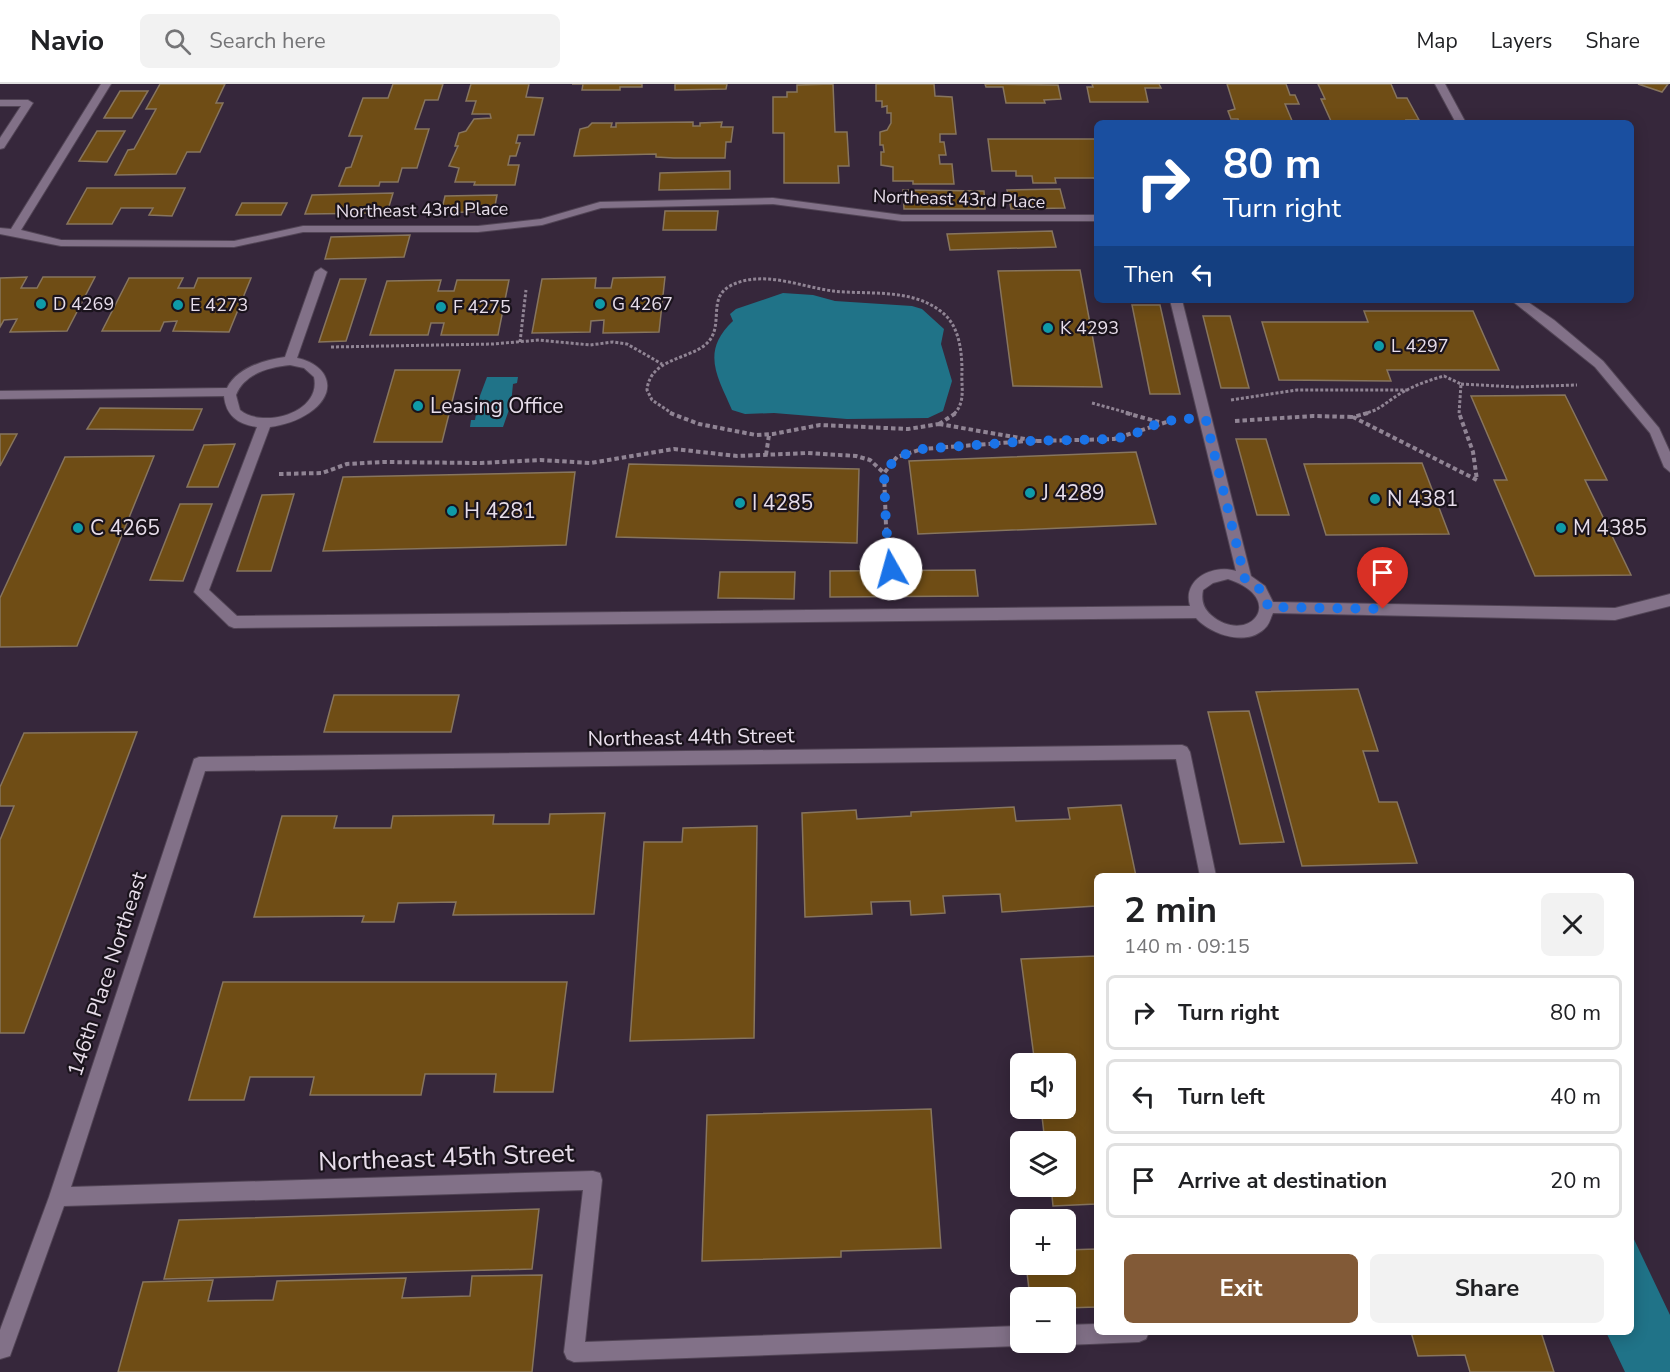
<!DOCTYPE html>
<meta charset="utf-8">
<style>
body{margin:0;font-family:"Nunito Sans",sans-serif;background:#f2f2f2;color:#202124;height:100vh;display:flex;flex-direction:column;font-size:22px;white-space:nowrap}
*{box-sizing:border-box;margin:0}
p{font-size:20px;color:#757577}
.icon{flex:none;width:33px;height:33px;fill:none;stroke:currentColor;stroke-width:2;stroke-linecap:round;stroke-linejoin:round}
.map{position:relative;flex:1;overflow:hidden}
.panel{position:absolute;left:1094px;top:789px;width:540px;height:462px;display:flex;flex-direction:column;background:#fff;border-radius:9px;box-shadow:0 3px 15px #0003}
.panel>*{flex:none}
.top-card{position:absolute;left:1094px;top:36px;width:540px;height:183px;border-radius:9px;box-shadow:0 3px 15px #0003;background:#1a4fa0;color:#fff;overflow:hidden}
.tools{position:absolute;left:1010px;top:969px;display:grid;gap:12px}
.tools a{display:grid;place-items:center;width:66px;height:66px;border-radius:9px;background:#fff;box-shadow:0 3px 15px #0003;font-size:30px}
.pin{position:absolute;display:grid;place-items:center;width:51px;height:51px;color:#fff;margin:-62px -26px;border-radius:50% 50% 50% 0;rotate:-45deg;box-shadow:0 0 6px #0007}
.pin .icon{rotate:45deg}
.me{position:absolute;width:66px;margin:-33px;rotate:353deg;stroke-linejoin:round;filter:drop-shadow(0 0 4px #0008)}
.turn{display:flex;align-items:center;gap:21px;height:126px;padding:0 30px;font-size:27px}
.turn .icon{width:78px;height:78px;stroke-width:2.5}
.turn b{display:block;font-size:42px;line-height:51px}
.then{display:flex;align-items:center;height:57px;padding:0 30px;background:#0003;gap:12px;font-size:22px}
.round{display:grid;place-items:center;flex:none;width:63px;height:63px;border-radius:9px;background:#f2f2f2}
.head{display:flex;align-items:center;justify-content:space-between;height:102px;padding:0 30px}
h1{font-size:36px;font-weight:700;line-height:45px}
.button{display:flex;gap:12px;margin-top:auto;padding:12px 30px}
.button a{flex:1;height:69px;border-radius:9px;background:#825a37;color:#fff;font-size:24px;font-weight:700;line-height:69px;text-align:center}
.button a+a{background:#f2f2f2;color:#202124}
ul{padding:0;list-style:none}
li{display:flex;align-items:center;gap:18px;height:75px;margin:0 12px 9px;padding:0 18px;border:3px solid #e0e0e0;border-radius:9px}
li div{flex:1}
li b{display:block;font-size:22px}
li em{font-style:normal}
header{display:flex;align-items:center;gap:36px;box-sizing:border-box;height:84px;padding:0 30px;background:#fff;border-bottom:2px solid #e0e0e0}
header strong{font-size:28px}
nav{display:flex;gap:33px;margin-inline-start:auto;font-size:21px}
.search{width:420px;height:54px;background:#f2f2f2;display:flex;align-items:center;gap:15px;box-sizing:border-box;padding:0 21px;border-radius:9px;color:#757577;font-size:22px}
.map>svg:first-child{display:block}
</style>
<header>
<strong>Navio</strong>
<div class="search"><svg class="icon" aria-label="search" viewBox="0 0 24 24"><circle cx="10" cy="10" r="6"/><path d="M15 15l6 6"/></svg>Search here</div>
<nav><a>Map</a><a>Layers</a><a>Share</a></nav>
</header>
<div class="map">
<svg width="1670" height="1288" viewBox="0 0 1670 1288">
<rect width="100%" height="100%" fill="#36273b"/>
<!-- water -->
<path fill="#207388" d="M783 209 813 211 835 217 912 222 922 225 944 245 941 260 952 297 943 327 928 334 847 335 774 329 745 330 732 326C718 293 700 268 733 237L730 230 736 225Z
M487 293H518L517 299 513 300 511 320 503 343H470L471 336H475L478 317Z
M1631 1149 1670 1231V1288H1625L1606 1248H1630Z"/>
<!-- building -->
<path fill="#6f4d15" stroke="#87755e" stroke-width="1.5" d="M160 0H225L216 19H223L200 68H187L176 90 115 91 128 66 134 65 156 25H146Z
M393 0H443L438 16H425L415 45H429L417 84H402L398 98H380L379 102H339L346 84 351 83 362 52H349L363 14H388Z
M471 0H529L526 13 543 14 534 51H518L516 59H520L516 72H510L508 81H519L515 101H474L475 98H455L459 84 449 82 458 62H455L459 49 466 47 474 35 491 34 490 30H472L476 17H466Z
M572 0H642V3H620V6H582L583 0Z
M675 0H727L726 5 675 6Z
M833 0 835 48H847L849 82H838L839 99H784V49H773V13H787V8H797V1Z
M876 0H934L935 12 952 13 956 50H940V58H944L946 71H939L940 80H952L954 100H913V97H893V83L881 81V68H884L883 61H880V48L887 46 891 39V29H887V22L882 23V17H876Z
M985 0 1058 1 1061 15 1044 16 1045 19H1006L1003 3H986Z
M1092 0H1159L1161 4H1145L1148 18H1090L1087 3H1093Z
M1227 0H1286L1290 11H1295L1299 20H1285L1293 39H1239L1238 35H1231L1228 27 1235 25Z
M1318 0H1391L1397 14H1407L1419 36H1406L1407 39H1338L1331 37 1321 15H1325Z
M1638 0H1668L1662 8Z
M120 7H148L132 34H104Z
M693 38V42H700V39L722 38 721 43H733L731 58H726L725 74H674L656 73V70L574 72 580 45 588 43 592 39H612L611 43H616V39Z
M97 47H125L107 78 79 77Z
M988 55H1096V98L1094 94H1055L1056 99H1033L1032 92H1016V87H992Z
M730 87V105L659 106 660 89Z
M87 104H185L172 132 149 131 153 124H121L112 140H67Z
M1060 105 1065 124 1011 125 1007 106Z
M903 106 984 107 985 125H904Z
M393 109 387 129 305 130 312 111Z
M497 111 494 127 441 129 445 112Z
M242 119H287L281 131H236Z
M665 127H718L716 146H663Z
M1052 147 1056 163 950 166 947 150Z
M410 151 404 173 325 175 331 153Z
M1080 186 1102 303 1013 302 998 187Z
M27 193 21 204H37L43 193H95L67 247 10 248 17 235 4 236 0 243V194Z
M665 193 659 248 603 249 604 236 591 237 590 248 532 249 542 195 596 194 595 204H611L613 194Z
M129 194H183L178 204H194L198 194H251L229 248 173 247 177 237 164 238 160 247H102Z
M340 195H366L346 257 319 258Z
M441 196 438 207H454L457 196H509L498 251H441L444 239H431L428 251H370L387 197Z
M1132 221H1160L1180 310H1150Z
M1364 227H1473L1499 286H1387L1391 297 1279 296 1262 238H1368Z
M1203 232H1230L1249 304H1221Z
M395 286H460L442 358H374Z
M1565 311 1607 396H1585L1631 491 1535 492 1494 396H1507L1471 312Z
M100 324 202 325 193 346 87 345Z
M0 350H17L0 382Z
M1236 355H1266L1289 431H1257Z
M235 360 218 403H187L204 361Z
M1136 368 1156 440 918 450 909 377Z
M154 372 77 562 0 563V514L65 373Z
M1422 379 1449 450 1326 451 1304 380Z
M629 380 859 385 857 459 616 453Z
M575 388 566 461 323 467 343 393Z
M294 410 271 487H237L262 411Z
M180 420H212L183 497 150 496Z
M975 486 978 512 830 513V487Z
M720 488H795L794 515 718 514Z
M1358 605 1378 667H1363L1379 718H1397L1417 779 1302 782 1256 608Z
M334 611H459L451 648H324Z
M1249 627 1284 758 1240 760 1208 628Z
M137 648 24 949H0V756L14 722H0V703L24 649Z
M1121 721 1136 792H1096V822L1002 828 1000 810 943 812 945 829 911 831 910 817 871 818 872 830 805 833 802 729 856 726 857 735 911 732V728L1014 723 1016 737 1070 735 1068 724Z
M605 729 594 830 453 831 456 818 398 819 394 838H362L364 832 254 833 282 732H337L334 744H391L393 732 494 731 493 740H549L550 730Z
M757 742 754 954 630 957 644 758H682L683 744Z
M1096 872V1120L1053 1122 1051 1102H1065V1058H1045L1041 1024H1065V980H1054L1053 973H1034L1021 875Z
M223 898H567L553 1008H494L496 990H425L421 1011H310L314 993H250L244 1016H189Z
M931 1025 941 1164 841 1167V1173L702 1177 707 1031Z
M539 1125 532 1185 164 1195 179 1136Z
M1096 1165V1223L1065 1224V1214H1030L1026 1180H1065V1166Z
M542 1191 532 1288H118L143 1198 213 1196 208 1217 273 1216 277 1197 406 1194 402 1214 470 1212 472 1192Z
M1411 1248H1541L1554 1288H1470L1465 1271 1418 1272Z"/>
<g fill="none" stroke-linecap="round" stroke-linejoin="round">
<!-- lane casing -->
<g stroke="#524556" stroke-width="2">
<path id="lane" d="M0 16H28L33 19 4 64 0 65V54L21 22H0Z
M321 184 327 188 297 274C330 281 339 309 309 329 297 337 284 341 270 343L209 506 237 532 1190 522C1182 495 1213 480 1236 487L1170 216H1182L1251 492 1265 502 1273 518 1615 524 1670 510V522L1615 536 1273 529C1271 533 1270 538 1267 542 1249 564 1211 551 1196 534L234 544 229 542 194 508 257 343C238 340 226 332 224 312L0 315V307L227 304C237 284 264 276 285 273L315 188ZM290 281 304 284 314 293C322 329 263 345 240 326L236 311C244 290 269 283 290 281ZM1228 495C1289 515 1248 563 1211 531 1203 524 1201 516 1203 506L1213 499Z
M1511 216H1525L1554 236 1603 277 1659 344 1670 368V388L1664 383 1650 349 1595 283Z"/>
</g>
<!-- street casing -->
<g stroke="#524556" stroke-width="2">
<path id="street" d="M101 0H111L21 146 61 156 234 157 303 142H478L541 135 600 118 773 114 902 131H1096V137H902L773 120 601 124 542 141 478 148H303L234 163 61 162 0 150V144L11 145Z
M1435 0H1445L1466 39H1456Z
M1182 661 1187 663 1190 668 1216 792H1200L1176 675 205 687 71 1103 593 1087 600 1089 602 1096 585 1258 1020 1242V1258L1027 1259 1020 1262 574 1278 567 1275 564 1268 583 1106 64 1122 10 1272 0 1275V1246L49 1113 194 675 199 673Z
M1096 1240V1248H1149L1146 1255 1139 1258 1065 1261 1059 1258H1065V1241Z"/>
</g>
<!-- path-far1 -->
<path stroke="#908494" stroke-width="3" stroke-dasharray="3 2" stroke-linecap="butt" d="M520 258 526 206
M331 263 493 260 539 256 590 261 613 258 627 260 662 280
M1461 300 1516 303 1577 301
M1231 316 1297 306H1409
M1092 319 1132 330
M673 330 652 316 647 306C650 275 686 276 705 261 726 244 706 215 730 202 762 185 801 203 833 207 868 211 909 204 939 226 959 239 962 266 962 288 961 303 966 318 954 330
M1363 330C1378 326 1379 324 1392 315 1407 304 1426 297 1444 292L1461 300 1459 330"/>
<!-- path -->
<path stroke="#908494" stroke-width="4" stroke-dasharray="4.5 3" stroke-linecap="butt" d="M670 329 699 340 756 351 773 350 820 341 908 345 939 340
M1126 329 1159 338
M1368 329 1353 333 1477 396 1473 368 1459 329
M1235 337 1313 332 1353 333
M939 340 1037 357
M939 340 956 329
M1037 357 1114 355 1176 335
M766 371 769 351
M279 390 322 389 347 380 383 378 481 379 540 376 591 379 674 365 737 372 808 369 856 372 870 376 884 389
M892 485 886 442 884 389 897 373 922 365 1027 357"/>
<!-- lane -->
<use href="#lane" fill="#827188" fill-rule="evenodd"/>
<!-- street -->
<use href="#street" fill="#827188" fill-rule="evenodd"/>
</g>
<g fill="none" stroke-linecap="round" stroke-linejoin="round">
<!-- route -->
<path stroke="#1a73e8" stroke-width="10" stroke-dasharray="0 18" d="M891 485 886 442 884 389 897 373 922 365 1031 357 1114 355 1132 351 1157 340 1181 334 1206 336 1245 495C1258 501 1265 509 1268 523L1383 525"/>
</g>
<!-- markers -->
<g fill="#0f9aa8" stroke="#1a131c" stroke-width="2">
<circle cx="41" cy="220" r="6"/>
<circle cx="600" cy="220" r="6"/>
<circle cx="178" cy="221" r="6"/>
<circle cx="441" cy="223" r="6"/>
<circle cx="1048" cy="244" r="6"/>
<circle cx="1379" cy="262" r="6"/>
<circle cx="418" cy="322" r="6"/>
<circle cx="1030" cy="409" r="6"/>
<circle cx="1375" cy="415" r="6"/>
<circle cx="740" cy="419" r="6"/>
<circle cx="452" cy="427" r="6"/>
<circle cx="78" cy="444" r="6"/>
<circle cx="1561" cy="444" r="6"/>
</g>
<g text-anchor="middle" stroke-width="4.5" stroke-linejoin="round" paint-order="stroke">
<!-- far-street labels -->
<g font-size="18" fill="#e7ddea" stroke="#1a131c">
<text transform="translate(959 115) rotate(2)" y="6">Northeast 43rd Place</text>
<text transform="translate(422 126) rotate(-1)" y="6">Northeast 43rd Place</text>
</g>
<!-- far-poi labels -->
<g font-size="18" fill="#e7ddea" stroke="#1a131c" text-anchor="start">
<text x="53" y="226">D 4269</text>
<text x="612" y="226">G 4267</text>
<text x="190" y="227">E 4273</text>
<text x="453" y="229">F 4275</text>
<text x="1060" y="250">K 4293</text>
<text x="1391" y="268">L 4297</text>
</g>
<!-- poi labels -->
<g font-size="21" fill="#e7ddea" stroke="#1a131c" text-anchor="start">
<text x="430" y="329">Leasing Office</text>
<text x="1042" y="416">J 4289</text>
<text x="1387" y="422">N 4381</text>
<text x="752" y="426">I 4285</text>
<text x="464" y="434">H 4281</text>
<text x="90" y="451">C 4265</text>
<text x="1573" y="451">M 4385</text>
</g>
<!-- street labels -->
<g font-size="21" fill="#e7ddea" stroke="#1a131c">
<text transform="translate(691 653) rotate(-1)" y="7">Northeast 44th Street</text>
<text transform="translate(107 890) rotate(-72)" y="7">146th Place Northeast</text>
</g>
<!-- near-street labels -->
<g font-size="26" fill="#e7ddea" stroke="#1a131c">
<text transform="translate(446 1073) rotate(-2)" y="9">Northeast 45th Street</text>
</g>
</g>
</svg>
<div class="tools">
<a><svg class="icon" aria-label="sound" viewBox="0 0 24 24"><path d="M4 9h4l5-4v14l-5-4H4zM17 9q2 3 0 6"/></svg></a>
<a><svg class="icon" aria-label="layers" viewBox="0 0 24 24"><path d="M12 4l9 5-9 5-9-5zM3 14l9 5 9-5"/></svg></a>
<a>+</a>
<a>−</a>
</div>
<div class="pin" style="left:1383px;top:525px;background:#d93025"><svg class="icon" aria-label="arrive" viewBox="0 0 24 24"><path d="M6 21V4h12l-3 4 3 4H6"/></svg></div>
<svg class="me" style="left:891px;top:485px" viewBox="-20 -20 40 40"><circle r="19" fill="#fff"/><path d="M0-13L10 11 0 6-10 11z" fill="#1a73e8"/></svg>
<div class="top-card">
<div class="turn"><svg class="icon" aria-label="right" viewBox="0 0 24 24"><path d="M7 20v-9h11M14 6l5 5-5 5"/></svg><div><b>80 m</b>Turn right</div></div>
<div class="then">Then<svg class="icon" aria-label="left" viewBox="0 0 24 24"><path d="M17 20v-9H6M10 6l-5 5 5 5"/></svg></div>
</div>
<section class="panel">
<div class="head"><div><h1>2 min</h1><p>140 m · 09:15</p></div><a class="round"><svg class="icon" aria-label="close" viewBox="0 0 24 24"><path d="M6 6l12 12M18 6L6 18"/></svg></a></div>
<ul>
<li><svg class="icon" aria-label="right" viewBox="0 0 24 24"><path d="M7 20v-9h11M14 6l5 5-5 5"/></svg><div><b>Turn right</b></div><em>80 m</em></li>
<li><svg class="icon" aria-label="left" viewBox="0 0 24 24"><path d="M17 20v-9H6M10 6l-5 5 5 5"/></svg><div><b>Turn left</b></div><em>40 m</em></li>
<li><svg class="icon" aria-label="arrive" viewBox="0 0 24 24"><path d="M6 21V4h12l-3 4 3 4H6"/></svg><div><b>Arrive at destination</b></div><em>20 m</em></li>
</ul>
<div class="button"><a>Exit</a><a>Share</a></div>
</section>
</div>
